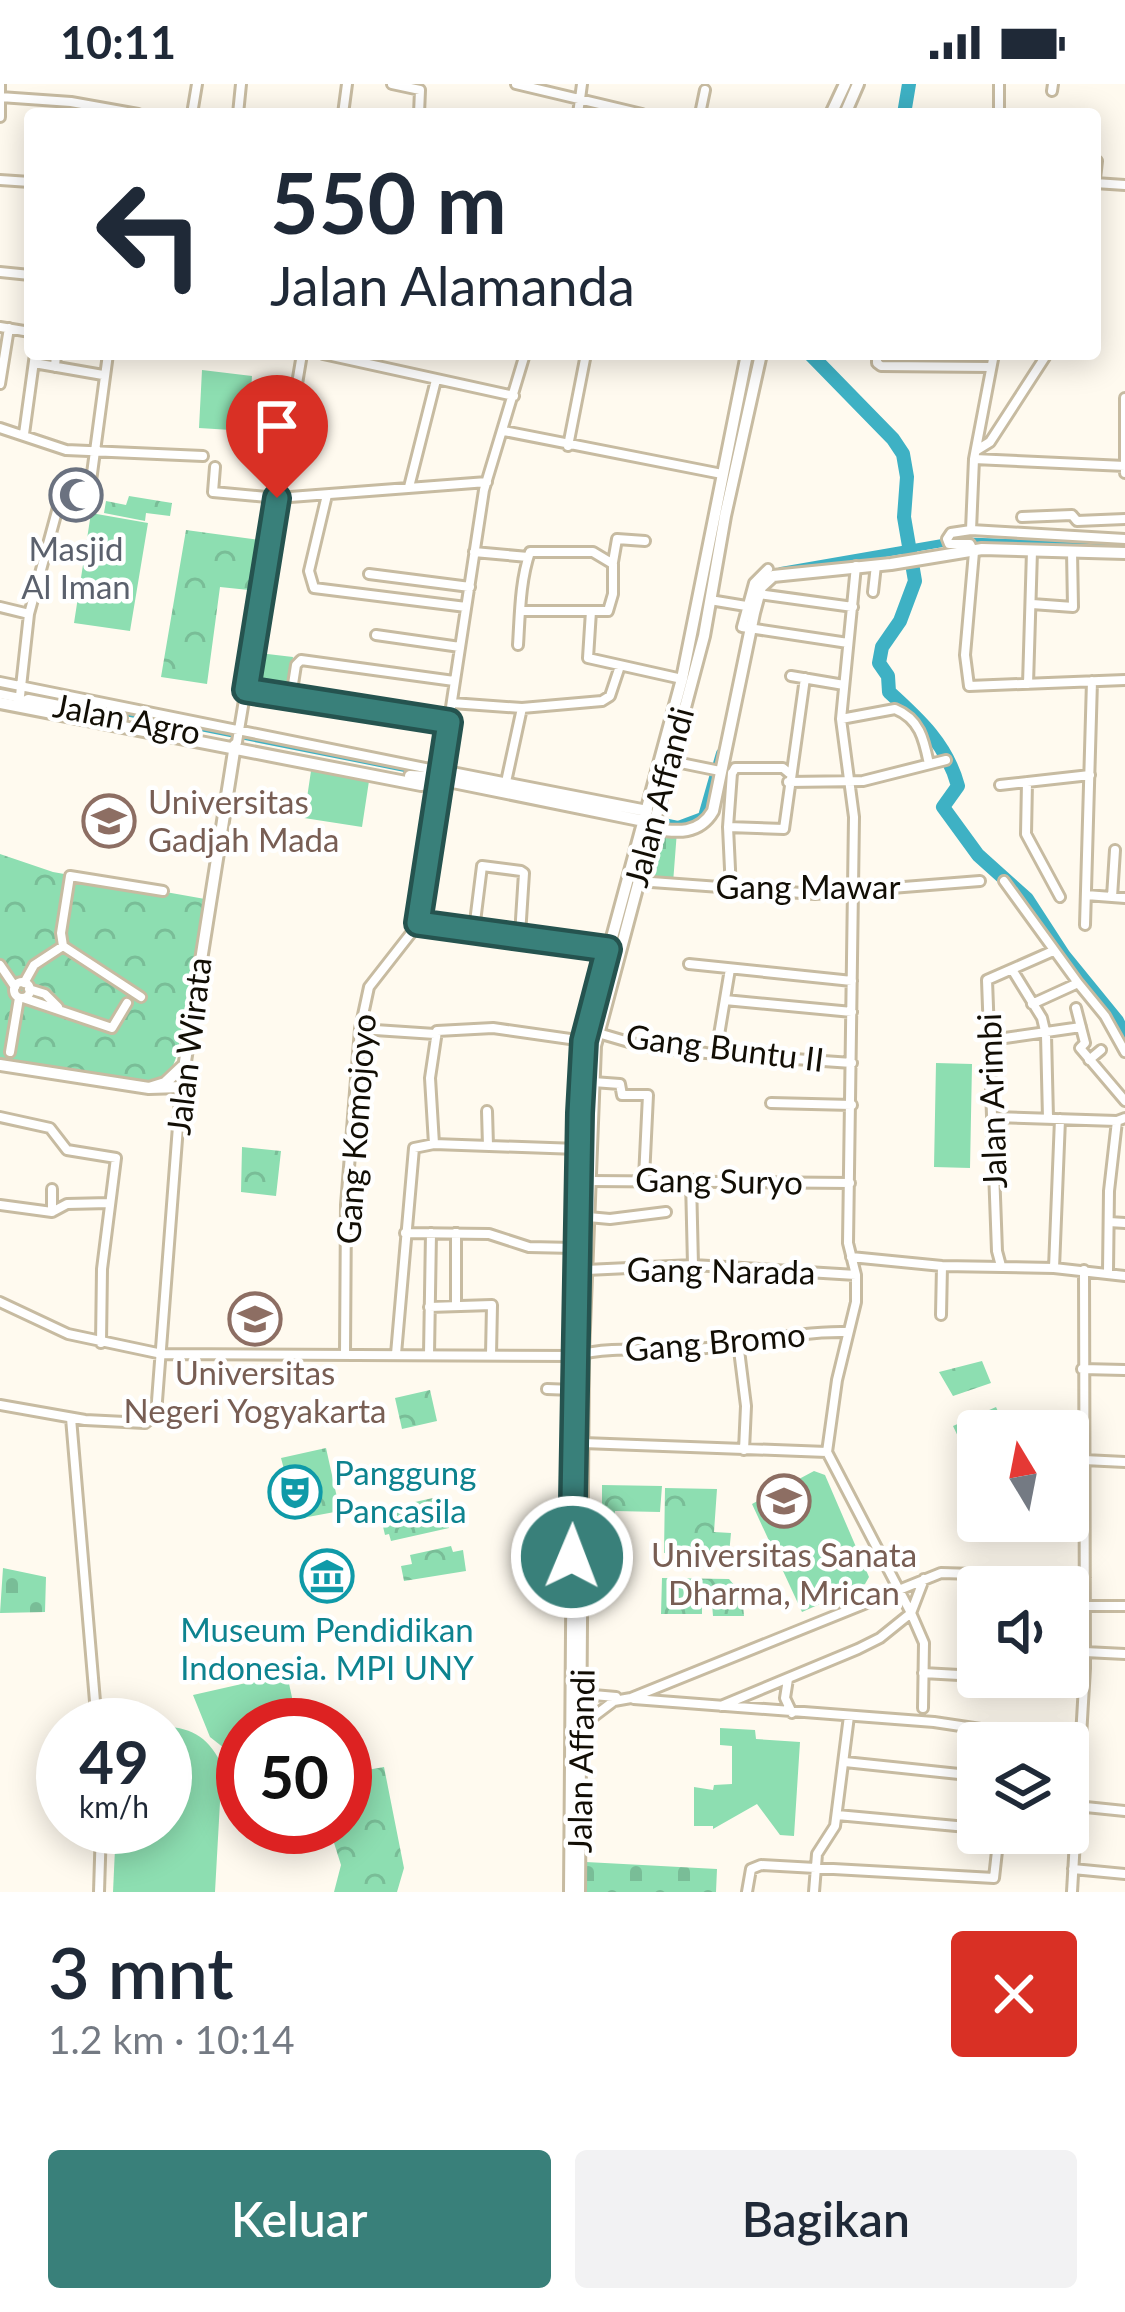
<!DOCTYPE html>
<html lang="id">
<meta charset="utf-8">
<style>
body{margin:0;font-family:Lato,sans-serif;background:#f2f2f3;color:#1f2937;height:100vh;display:flex;flex-direction:column;font-size:45px;white-space:nowrap}
*{box-sizing:border-box;margin:0}
p{font-size:39px;color:#747a83}
.icon{flex:none;width:66px;height:66px;fill:none;stroke:currentColor;stroke-width:2;stroke-linecap:round;stroke-linejoin:round}
.map{position:relative;height:1808px;overflow:hidden}
.panel{display:flex;flex-direction:column;background:#fff;flex:1}
.panel>*{flex:none}
.guide{position:absolute;left:24px;top:24px;width:1077px;height:252px;border-radius:12px;box-shadow:0 6px 30px #0003;background:#fff;color:#1f2937;overflow:hidden}
.needle{width:78px;rotate:350deg}
.controls{position:absolute;left:957px;top:1326px;display:grid;gap:24px}
.controls a{display:grid;place-items:center;width:132px;height:132px;border-radius:12px;background:#fff;box-shadow:0 6px 30px #0003;font-size:60px}
.speed{position:absolute;left:36px;top:1614px;display:flex;gap:24px;font-size:60px;font-weight:700;text-align:center}
.speed>*{display:grid;place-content:center;width:156px;height:156px;border-radius:50%;background:#fff;box-shadow:0 6px 30px #0003;line-height:1}
.speed small{font-size:30px;font-weight:400}
.speed .limit{border:18px solid #d22;background:#fff;color:#111}
.pin{position:absolute;display:grid;place-items:center;width:102px;height:102px;color:#fff;margin:-123px -51px;border-radius:50% 50% 50% 0;rotate:-45deg;box-shadow:0 0 12px #0007}
.pin .icon{rotate:45deg}
.me{position:absolute;width:132px;margin:-66px;rotate:1deg;stroke-linejoin:round;filter:drop-shadow(0 0 9px #0008)}
.turn{display:flex;align-items:center;gap:42px;height:252px;padding:0 48px;font-size:54px}
.turn .icon{width:156px;height:156px;stroke-width:2.5}
.turn b{display:block;font-size:84px;line-height:102px}
.round{display:grid;place-items:center;flex:none;width:126px;height:126px;border-radius:12px;background:#f2f2f3}
.head{display:flex;align-items:center;justify-content:space-between;height:204px;padding:0 48px}
h1{font-size:72px;font-weight:600;line-height:90px}
.button{display:flex;gap:24px;margin-top:auto;padding:24px 48px}
.button a{flex:1;height:138px;border-radius:12px;background:#39807a;color:#fff;font-size:48px;font-weight:600;line-height:138px;text-align:center}
.button a+a{background:#f2f2f3;color:#1f2937}
.status{display:flex;justify-content:space-between;align-items:center;height:84px;padding:0 60px;background:#fff;direction:ltr}
.status svg{height:33px;fill:currentColor}
.map>svg:first-child{display:block}
</style>
<div class="status"><b>10:11</b><svg viewBox="0 0 49 12"><path d="M0 12V9h3v3zM5 12V6h3v6zM10 12V3h3v9zM15 12V0h3v12zM26 1h20v11H26zM47 4h2v5h-2z"/></svg></div>
<div class="map">
<svg width="1125" height="1808" viewBox="0 0 1125 1808">
<defs>
<pattern id="forest-firs" width="22" height="20" patternUnits="userSpaceOnUse" patternTransform="scale(3)"><rect width="22" height="20" fill="#8ddeb1"/><path d="M5 1l3.5 6h-7zM16 11l3.5 6h-7z" fill="#79bd97"/></pattern>
<pattern id="cemetery-stones" width="16" height="16" patternUnits="userSpaceOnUse" patternTransform="scale(3)"><rect width="16" height="16" fill="#8ddeb1"/><path d="M2 7V4a2 2 0 0 1 4 0v3zM10 15v-3a2 2 0 0 1 4 0v3z" fill="#79bd97"/></pattern>
<pattern id="park-crowns" width="20" height="18" patternUnits="userSpaceOnUse" patternTransform="scale(3)"><rect width="20" height="18" fill="#8ddeb1"/><path d="M2 6a3 3 0 1 1 6 0M12 15a3 3 0 1 1 6 0" fill="none" stroke="#79bd97"/></pattern>
</defs>
<rect width="100%" height="100%" fill="#fffaef"/>
<!-- grass -->
<path fill="#8ddeb1" d="M202 286 252 292 251 308 236 313 231 346 199 344Z
M91 429 148 439 130 547 74 539Z
M311 687 369 697 362 743 304 734Z
M936 979 972 980 970 1084 934 1083Z
M814 1387 825 1391 869 1493 865 1500 802 1528 752 1420Z
M281 1591 288 1595 298 1641H243V1679L210 1653 193 1611Z
M165 1643C193 1643 211 1656 222 1682L215 1808H113L116 1743H165Z
M720 1644 755 1646 756 1655 800 1658 794 1752 780 1751 757 1720 713 1745V1742H694V1703L713 1706 714 1701 732 1700V1662L720 1661Z"/>
<!-- forest -->
<path fill="url(#forest-firs)" d="M259 569 293 573 289 610 246 603Z"/>
<!-- cemetery -->
<path fill="url(#cemetery-stones)" d="M657 741 677 747 673 799 644 796Z
M3 1484 46 1493 45 1528 0 1529Z
M586 1778 717 1785 716 1808H586Z"/>
<!-- park -->
<path fill="url(#park-crowns)" d="M129 412 172 419 170 432 146 429 145 437 104 429 106 417 126 421Z
M186 446 267 457 258 507 220 503 207 600 161 593Z
M0 770 53 788 205 815 177 971 168 995 151 1000 0 977Z
M242 1063 281 1067 276 1112 241 1108Z
M982 1277 991 1299 953 1312 939 1288Z
M430 1306 437 1337 402 1345 395 1314Z
M996 1323 1007 1347H978V1377L971 1380 953 1342Z
M326 1364 340 1427 297 1435 281 1374Z
M602 1401 662 1402 660 1428 615 1427 614 1439H602Z
M665 1404 717 1405 714 1448 731 1449 729 1470 664 1469Z
M442 1412 449 1444 391 1457 389 1450 385 1451 379 1426Z
M451 1462 453 1468 463 1466 466 1487 404 1497 401 1482 412 1480 410 1471Z
M662 1494 729 1495 742 1510 744 1532H713L712 1520H702V1530H661Z
M384 1683 404 1784 397 1808H334L341 1781 329 1743H345V1690Z"/>
<g fill="none" stroke-linecap="round" stroke-linejoin="round">
<!-- canal -->
<path stroke="#3eb1c4" stroke-width="8" d="M781 487 954 457 1125 463
M0 603 410 685
M654 736 678 741 702 732 720 669"/>
<!-- river -->
<path stroke="#3eb1c4" stroke-width="14" d="M904 30 909 0
M810 270 893 355 903 370 907 393 904 433 915 497 900 537 882 563 879 579 888 592 889 608C920 636 947 661 958 702L943 723 978 771 1027 815 1064 872 1117 937 1125 953"/>
<!-- street casing -->
<g stroke="#c7bba1" stroke-width="14">
<path id="street" d="M392 0 420 6 419 30
M516 0 642 30
M1052 7 1053 0
M0 13 71 18 138 30
M192 30 197 0
M238 30 241 0
M343 30 347 0
M578 30 582 0
M700 30 705 6
M999 30V0
M0 33V0
M1095 95 1097 77
M0 96 30 98
M1095 99 1125 101
M0 188 30 191
M0 243 30 248
M323 270 514 312
M877 270V279L881 282 990 283
M34 279 103 291
M55 283 56 270
M0 300 9 244
M1125 314V389
M0 344 66 366 203 372
M504 347 722 390
M24 350 35 270
M568 362 586 270
M977 366 990 358 1047 270
M974 375 1125 382
M215 383 213 408 277 414 487 398
M409 403 436 296
M327 411 309 487 314 504 466 523
M1022 433 1072 431 1077 437 1125 435
M971 446 974 375 994 270
M1125 455 971 446 951 449 947 455 949 460H970L974 468 965 571 969 602 1125 596
M474 468 528 473
M613 478 617 455 645 457
M768 485 754 499 742 543 848 559
M369 490 470 503
M873 508 876 481
M759 510 853 523
M710 516 746 522
M1032 520 1073 523 1072 467
M0 523 29 530
M591 527 588 574 682 595
M376 551 460 563
M518 561C520 530 520 497 530 468H593L613 480V510L608 527H520
M791 592 844 601
M0 598 440 687
M1028 600 1032 467
M246 606 449 638
M0 610 20 614
M291 613 296 581 301 576 454 597
M452 619 522 624
M19 621 29 530 63 405 71 397H91L108 270
M841 635 895 625C920 635 924 656 929 680
M237 658 302 270
M671 677 720 687
M733 688 735 684H783L789 689
M441 689 484 406 525 270
M506 698 522 624 602 617 610 612 620 582
M788 698 863 697 946 676
M1027 698 1026 750 1060 813
M1000 701 1090 691
M728 743 784 745 805 594
M638 797 815 810 980 797
M1004 797 1078 899 1032 920
M731 806 728 743 732 689
M1086 811 1125 814
M1112 813 1115 766
M1085 841 1092 597
M474 846 482 782 521 787 524 789 520 851
M689 880 852 897
M0 881 15 903
M1013 887 1042 934 1046 951 1048 1034
M14 906a8 8 0 1 1 16 0a8 8 0 1 1-16 0Z
M24 899 34 881 63 862
M1078 899 1105 932 1125 968
M29 905 45 910 58 923
M141 913 63 862 61 849 70 792 163 807
M23 914 112 944 127 919
M725 916 852 928
M1076 924 1085 959 1080 964 1125 1017
M360 945 435 950
M598 949 639 961 706 969 852 979
M991 956 1081 943
M10 968 19 914
M716 969 730 885
M1089 976 1101 966
M593 998 620 1000 622 1011H648L644 1094
M771 1019 852 1021
M487 1027 488 1062
M0 1033 50 1044 67 1066 116 1074 102 1185 101 1259
M994 1033 1117 1037
M434 1060 430 994 437 947 493 944 584 957
M691 1096 693 1181
M589 1097 850 1099
M0 1121 52 1128 67 1120 109 1119
M52 1128V1105
M588 1133 610 1135 666 1128
M1109 1138 1125 1139
M405 1149 489 1150 529 1163 575 1164
M851 1173 942 1182 1054 1184 1125 1192
M1001 1182 997 1167 987 896 1053 867
M1054 1184 1060 1035
M586 1186 693 1181 856 1191
M1108 1187 1109 1107 1117 1037 1125 1034
M0 1218 68 1250 162 1270 574 1272C612 1261 656 1268 696 1265 747 1261 794 1247 846 1248
M456 1221V1149
M429 1223 492 1221 491 1271
M941 1231 942 1182
M738 1258 746 1322 744 1366
M345 1270 346 1121 360 945 369 903 419 839
M396 1270 414 1064 434 1060 578 1065
M429 1270 431 1149
M1082 1285 1125 1286
M547 1305 573 1306
M0 1321 85 1336 145 1339 156 1330 181 1003
M71 1334 97 1641
M583 1359 827 1368
M827 1368 837 1296 856 1218V1191L848 1159 854 733 841 635 856 482
M1084 1376 1125 1378
M1084 1522H1125
M1085 1568 1125 1570
M923 1589 1083 1598
M788 1595 785 1614 792 1629
M582 1610 616 1613
M634 1615 934 1638 1080 1660
M721 1622 858 1565 880 1554 911 1529 827 1368
M923 1624 924 1559 911 1529 924 1495
M581 1642 614 1617 631 1614 941 1489 1085 1493
M845 1678 978 1692
M1076 1722 1125 1727
M837 1731 978 1744
M1073 1785 1125 1790
M99 1808 101 1743
M747 1808 751 1785 761 1781 994 1794 999 1749
M814 1808 817 1770 835 1742 849 1632
M1072 1808 1085 1584 1084 1186"/>
</g>
<!-- secondary casing -->
<g stroke="#c7bba1" stroke-width="16">
<path id="secondary" d="M831 30 845 0
M845 30 858 0
M0 619 421 701 443 696 644 737
M18 622 28 616 121 634
M410 692 428 693 447 688 647 727
M440 696 419 839 607 865
M652 745C677 748 699 751 713 727L754 529 761 503 773 492 891 480 982 465 1125 469
M0 981 149 1004 165 999 182 983
M149 1004 181 1003 235 661
M570 1808 575 1164 584 957 682 595 747 270
M579 1808 583 1269 595 962 704 552 725 432 761 270"/>
</g>
<!-- street -->
<use href="#street" stroke="#fff" stroke-width="8"/>
<!-- secondary -->
<use href="#secondary" stroke="#fff" stroke-width="10"/>
</g>
<g fill="none" stroke-linecap="round" stroke-linejoin="round">
<!-- route casing -->
<g stroke="#25534f" stroke-width="30">
<path id="route" d="M277 414 246 606 449 638 418 839 608 865 584 957 580 1029 572 1473"/>
</g>
<!-- route -->
<use href="#route" stroke="#39807a" stroke-width="21"/>
</g>
<!-- icons -->
<defs>
<g id="mosque-ring" transform="scale(2.7)"><circle r="9.5" fill="#fff" stroke="#6b7280" stroke-width="1.5"/><path d="M3.5-4.9A6 6 0 1 0 3.5 4.9A5 5 0 1 1 3.5-4.9Z" fill="#6b7280"/></g>
<g id="university-ring" transform="scale(2.7)"><circle r="9.5" fill="#fff" stroke="#8d6e63" stroke-width="1.5"/><path d="M0-5L7-2L0 1L-7-2ZM-4 1L0 2.5L4 1V4Q0 6-4 4Z" fill="#8d6e63"/></g>
<g id="theatre-ring" transform="scale(2.7)"><circle r="9.5" fill="#fff" stroke="#0f9aa8" stroke-width="1.5"/><path d="M-5-5.5Q0-4 5-5.5V0Q5 5 0 6Q-5 5-5 0ZM-3.3-2.5H-1v1.5H-3.3ZM1-2.5H3.3v1.5H1ZM-2.8 1Q0 5.5 2.8 1Z" fill="#0f9aa8"/></g>
<g id="museum-ring" transform="scale(2.7)"><circle r="9.5" fill="#fff" stroke="#0f9aa8" stroke-width="1.5"/><path d="M0-6L6-3V-2H-6V-3ZM-5-1h2V3h-2ZM-1-1h2V3h-2ZM3-1h2V3H3ZM-6 4H6V6H-6Z" fill="#0f9aa8"/></g>
</defs>
<g fill-rule="evenodd">
<use href="#mosque-ring" x="76" y="411"/>
<use href="#university-ring" x="109" y="737"/>
<use href="#university-ring" x="255" y="1235"/>
<use href="#theatre-ring" x="295" y="1408"/>
<use href="#university-ring" x="784" y="1417"/>
<use href="#museum-ring" x="327" y="1492"/>
</g>
<g text-anchor="middle" stroke-width="9" stroke-linejoin="round" paint-order="stroke">
<!-- worship labels -->
<g font-size="33" fill="#5b616d" stroke="#fff">
<text x="76" y="477">Masjid<tspan x="76" dy="38">Al Iman</tspan></text>
</g>
<!-- street labels -->
<g font-size="33" fill="#120e05" stroke="#fff">
<text transform="translate(127 635) rotate(11)" y="12">Jalan Agro</text>
<text transform="translate(659 713) rotate(-75)" y="12">Jalan Affandi</text>
<text x="808" y="815">Gang Mawar</text>
<text transform="translate(189 962) rotate(-83)" y="12">Jalan Wirata</text>
<text transform="translate(725 964) rotate(7)" y="12">Gang Buntu II</text>
<text transform="translate(992 1017) rotate(-92)" y="12">Jalan Arimbi</text>
<text transform="translate(356 1045) rotate(-86)" y="12">Gang Komojoyo</text>
<text transform="translate(719 1097) rotate(1)" y="12">Gang Suryo</text>
<text transform="translate(721 1187) rotate(1)" y="12">Gang Narada</text>
<text transform="translate(715 1258) rotate(-5)" y="12">Gang Bromo</text>
<text transform="translate(581 1677) rotate(-89)" y="12">Jalan Affandi</text>
</g>
<!-- education labels -->
<g font-size="33" fill="#785e54" stroke="#fff">
<text x="148" y="730" text-anchor="start">Universitas<tspan x="148" dy="38">Gadjah Mada</tspan></text>
<text x="255" y="1301">Universitas<tspan x="255" dy="38">Negeri Yogyakarta</tspan></text>
<text x="784" y="1483">Universitas Sanata<tspan x="784" dy="38">Dharma, Mrican</tspan></text>
</g>
<!-- culture labels -->
<g font-size="33" fill="#0d838f" stroke="#fff" text-anchor="start">
<text x="334" y="1401">Panggung<tspan x="334" dy="38">Pancasila</tspan></text>
<text x="327" y="1558" text-anchor="middle">Museum Pendidikan<tspan x="327" dy="38">Indonesia. MPI UNY</tspan></text>
</g>
</g>
</svg>
<div class="controls">
<a><svg class="needle" viewBox="-14 -14 28 28"><path d="M0-13l5 13h-10z" fill="#e53935"/><path d="M0 13l5-13h-10z" fill="#747a83"/></svg></a>
<a><svg class="icon" aria-label="sound" viewBox="0 0 24 24"><path d="M4 9h4l5-4v14l-5-4H4zM17 9q2 3 0 6"/></svg></a>
<a><svg class="icon" aria-label="layers" viewBox="0 0 24 24"><path d="M12 4l9 5-9 5-9-5zM3 14l9 5 9-5"/></svg></a>
</div>
<div class="speed"><div>49<small>km/h</small></div><div class="limit">50</div></div>
<div class="pin" style="left:277px;top:414px;background:#d93025"><svg class="icon" aria-label="arrive" viewBox="0 0 24 24"><path d="M6 21V4h12l-3 4 3 4H6"/></svg></div>
<svg class="me" style="left:572px;top:1473px" viewBox="-20 -20 40 40"><circle r="17" fill="#39807a" stroke="#fff" stroke-width="3"/><path d="M0-11L8 9 0 5-8 9z" fill="#fff"/></svg>
<div class="guide">
<div class="turn"><svg class="icon" aria-label="left" viewBox="0 0 24 24"><path d="M17 20v-9H6M10 6l-5 5 5 5"/></svg><div><b>550 m</b>Jalan Alamanda</div></div>
</div>
</div>
<section class="panel">
<div class="head"><div><h1>3 mnt</h1><p>1.2 km · 10:14</p></div><a class="round" style="background:#d93025;color:#fff"><svg class="icon" aria-label="close" viewBox="0 0 24 24"><path d="M6 6l12 12M18 6L6 18"/></svg></a></div>
<div class="button"><a>Keluar</a><a>Bagikan</a></div>
</section>
